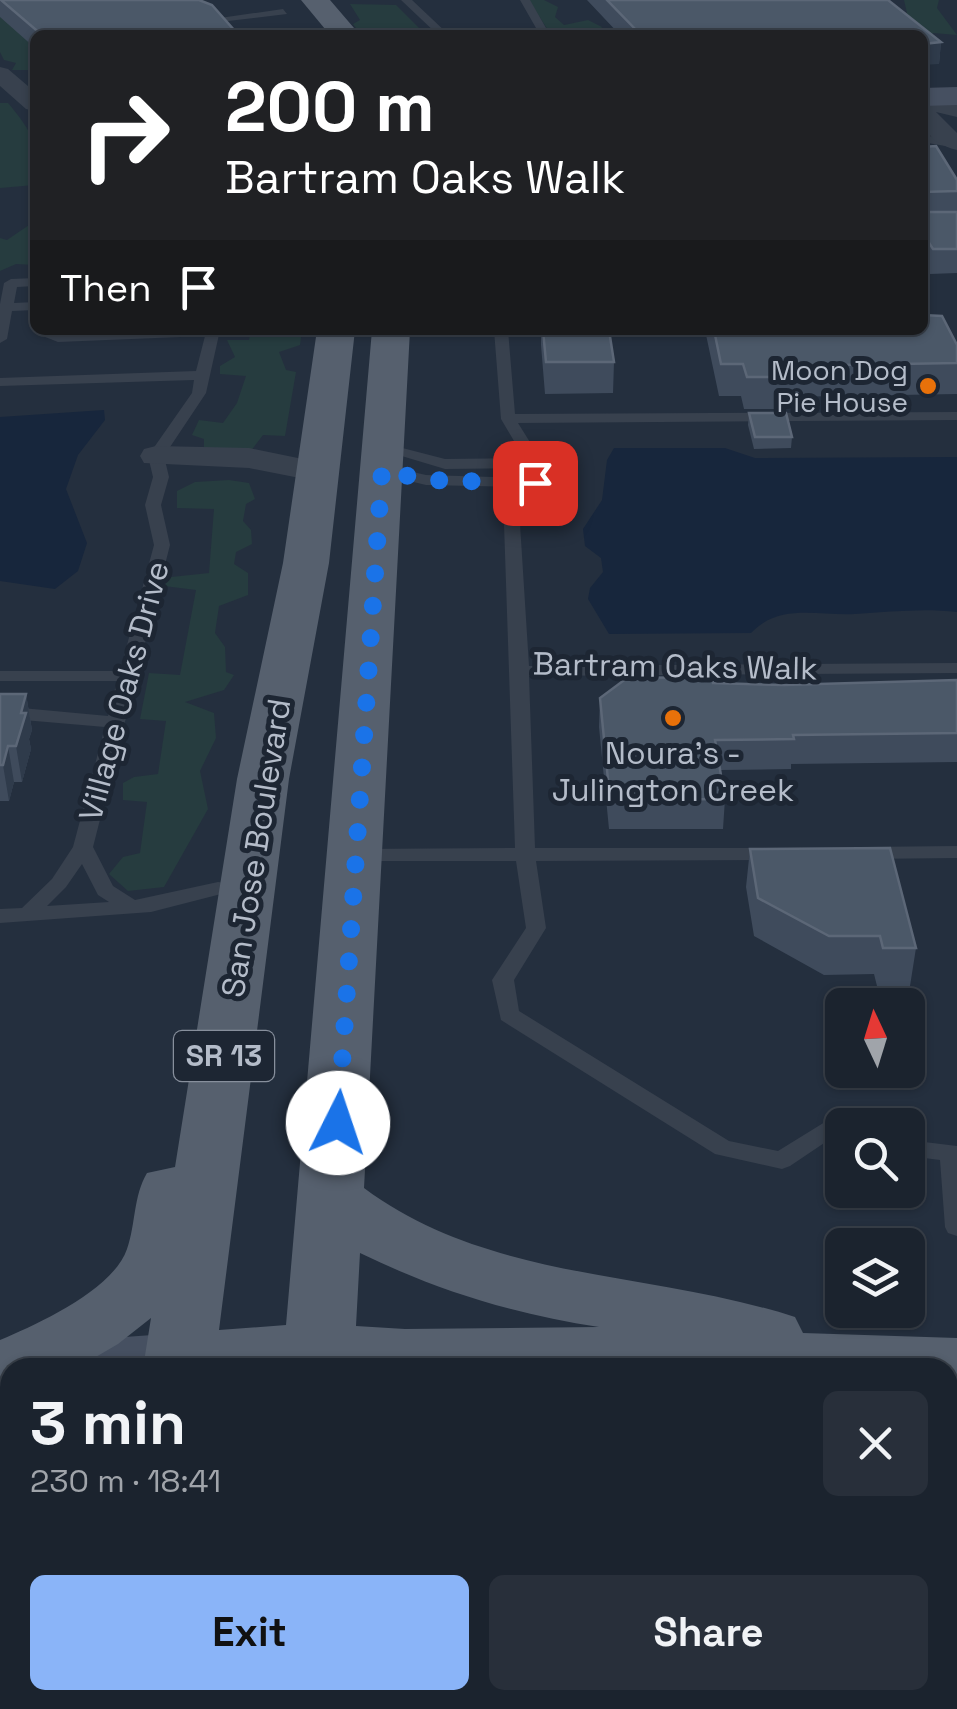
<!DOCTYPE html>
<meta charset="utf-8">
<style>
body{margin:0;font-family:"Space Grotesk",sans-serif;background:#282f3a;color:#f1f3f6;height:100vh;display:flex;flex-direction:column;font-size:38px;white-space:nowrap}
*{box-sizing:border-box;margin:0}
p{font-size:32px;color:#a0a4aa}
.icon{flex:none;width:55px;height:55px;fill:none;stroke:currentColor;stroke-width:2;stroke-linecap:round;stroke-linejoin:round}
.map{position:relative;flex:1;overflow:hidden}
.side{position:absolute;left:0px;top:1358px;width:958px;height:352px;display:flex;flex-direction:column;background:#1b232e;border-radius:30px 30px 0 0;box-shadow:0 2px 8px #0004,0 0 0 2px #39404a}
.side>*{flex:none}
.guide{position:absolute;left:30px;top:30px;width:898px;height:305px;border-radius:15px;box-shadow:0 2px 8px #0004,0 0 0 2px #39404a;background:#202124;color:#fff;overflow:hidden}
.needle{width:65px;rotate:356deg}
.fabs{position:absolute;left:825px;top:988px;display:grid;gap:20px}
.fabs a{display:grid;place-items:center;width:100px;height:100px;border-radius:15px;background:#1b232e;box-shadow:0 2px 8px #0004,0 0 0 2px #39404a;font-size:50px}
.pin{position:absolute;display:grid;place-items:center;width:85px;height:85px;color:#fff;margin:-42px;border-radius:20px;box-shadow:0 5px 15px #0006}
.me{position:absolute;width:110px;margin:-55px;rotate:4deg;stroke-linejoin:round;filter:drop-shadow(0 0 8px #0008)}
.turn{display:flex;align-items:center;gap:35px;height:210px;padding:0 30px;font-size:45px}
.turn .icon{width:130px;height:130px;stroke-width:2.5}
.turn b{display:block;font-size:70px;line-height:85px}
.then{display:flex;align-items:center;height:95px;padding:0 30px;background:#0003;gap:20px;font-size:38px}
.round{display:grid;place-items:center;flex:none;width:105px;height:105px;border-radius:15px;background:#282f3a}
.summary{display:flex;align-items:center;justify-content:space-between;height:170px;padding:0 30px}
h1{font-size:60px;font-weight:600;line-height:75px}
.button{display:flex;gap:20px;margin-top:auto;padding:20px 30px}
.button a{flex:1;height:115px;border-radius:15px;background:#8ab4f8;color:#111;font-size:40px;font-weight:600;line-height:115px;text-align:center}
.button a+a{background:#282f3a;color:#f1f3f6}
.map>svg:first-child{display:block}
</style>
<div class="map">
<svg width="957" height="1709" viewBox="0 0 957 1709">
<rect width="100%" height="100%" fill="#242f3e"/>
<!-- green -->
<path fill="#263c3f" d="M0 0 35 35 30 45 35 48V70H12L16 63 4 60 0 52Z
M529 0H544L558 7 555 17 564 25 588 20 602 27 600 31 551 35Z
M904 0H939L937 8 957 35 933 33 929 48 922 35H876L879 11 907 13Z
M350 4 396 5 426 35H361L353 24 360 20Z
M0 103H8C23 121 47 149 30 173L35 174V185L0 188Z
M35 221V265L16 264 0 271V238L7 240Z
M251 330H302L300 345 279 352 286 370 296 372 285 436 263 435 250 452 204 448V439L192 435 199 420 223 423 237 403 246 376 220 374V366L235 357 227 340H249Z
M229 480 249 483 255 499 246 504 243 521 251 530 252 544 236 552 234 564 248 573V595L219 606 215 633 225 647 226 672 234 675 224 690 185 702 214 713 216 738 200 771 208 809 164 887 128 891 109 874 123 857 140 853 147 802 123 800V783L134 777 158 774 166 721 140 719 149 673 180 675 196 590 164 586 171 577 209 573 214 509 177 508V491L195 482Z"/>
<!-- water -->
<path fill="#17263c" d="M104 410 105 420 78 455 66 489 87 543 78 571 55 589 0 581V417Z
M614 448H725L755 458 957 457V612C922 608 890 612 855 614 818 616 779 603 751 633L609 634 588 599 590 588 603 572 601 558 585 546 583 529 602 500 607 460Z"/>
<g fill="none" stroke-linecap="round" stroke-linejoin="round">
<!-- stream -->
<path fill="#17263c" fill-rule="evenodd" d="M948 1527 957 1528V1542L948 1541Z"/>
<!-- lane -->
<path fill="#38414e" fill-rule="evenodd" d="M401 0H412L449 35H438Z
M520 0H530L550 35H540Z
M283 9 287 14 211 23 206 20Z
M922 135 957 140V148L922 142Z
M35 278V286L17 287 14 303 35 302V310L12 311 7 339 0 343V304L4 283 11 279Z
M35 327V330L60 334 220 330 206 393 164 456 169 477 161 505 170 545 93 847 113 886 135 900 218 882 225 883 228 888 225 893 151 912 0 923V909L22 908 52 879 73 847 105 727 0 718V706L108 716 117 681H0V671H120L154 545 145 505 153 477 148 456 192 393 194 380 0 386V378L196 371 205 336 58 342 35 333 33 330ZM82 864 98 895 109 902 47 906 66 887Z
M494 330H508L515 414 957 412V420L518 423 543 463V483L520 524 529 666 957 663V673L529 676 535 848H775L785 854 775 860 536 861 546 928 514 980 519 1011 729 1141 778 1151 846 1109 868 1119 872 1125H842V1131L790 1166 782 1169 715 1154 501 1020 492 980 526 928 516 861H357L347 855 357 849 515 848 504 524 525 487 426 485 376 473 374 470 382 465 426 475 527 478V468L445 469 375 448 383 443 445 459 524 458 501 419Z
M957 846V858L864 859 854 853 864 847Z
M908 1140 957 1146V1236L948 1233 945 1227 940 1160 908 1156Z
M948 1616 957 1617V1643L948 1642Z
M641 1700H671L669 1709H639Z"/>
<!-- street -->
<path fill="#38414e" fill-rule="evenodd" d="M0 67 8 69 35 92V111L26 109 0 86Z
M934 90 957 100V117L936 112 957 133V150C925 142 922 126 922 96Z
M156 446 249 448 327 464 332 471 327 478 315 481 249 468 144 463 140 456 144 449Z"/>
<!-- secondary -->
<path fill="#465061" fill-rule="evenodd" d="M957 87V105L922 106V88Z
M180 1333 205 1341 216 1361 212 1368H48L58 1348 83 1340Z
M10 1422V1484L0 1486V1424Z"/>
<!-- primary -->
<path fill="#56606e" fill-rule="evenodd" d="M301 0H330L360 35H330Z
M317 330H355L329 563 289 779 219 1330 286 1325 372 330H410L364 1188C491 1282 649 1270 795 1317L803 1333 957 1338V1394H948V1368H143L151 1318 118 1344 77 1368H10V1394L0 1397V1340C38 1324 113 1290 127 1249 136 1223 133 1197 147 1173L175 1167 237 779 283 563ZM360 1253C438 1291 514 1314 599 1327L405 1329 356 1326Z
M948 1419H957V1481L948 1479Z
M0 1482H10V1546H0Z
M92 1700H174L173 1709H91Z
M244 1700H378L374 1709H243Z"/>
</g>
<!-- wall -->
<path fill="#3f4b5c" d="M0 0H199L234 30V35H35V48L0 17Z
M587 0H888L941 42 939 64 922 35H620Z
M922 147 957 180V273L930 274 922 262Z
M541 330H609L614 362 613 393 545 394 541 345Z
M705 330H922L957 345V394L782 397 781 409H744L741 396H719Z
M749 413 792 437 791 448 754 449 748 425Z
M957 680V762L791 764V769L720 770 725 799 723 829H609L599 727 600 698 713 683 784 685Z
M0 694H26L32 730 29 739 31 749 22 782H14L9 801H0Z
M750 849 916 948 910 986H877L874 974 824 975 754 936 746 887Z"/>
<!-- shaded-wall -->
<path fill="#2f3b4b" d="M234 30V35H202V34Z
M941 42 939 64 922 65V44Z
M26 694 32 730 29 739 31 749 22 782 16 746 21 713Z
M8 746 14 782 9 801 3 765Z"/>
<!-- building -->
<path fill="#4b5868" stroke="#5c6777" stroke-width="2.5" d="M1 0H199L212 5 234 30 203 35H42Z
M607 0H888L941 42 922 44V35H641Z
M936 146 957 180V191L922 192V147Z
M922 212H957V249H933L922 232Z
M922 315 942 316 957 345V363L781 366 784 377H747L743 364H721L714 330H922Z
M543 330H609L614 362H546Z
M749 413H786L792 437H755Z
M712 677 713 683 784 685 957 680V733L793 735 794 739 715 740 725 799 610 800 600 698 627 678Z
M0 694H26L21 713H26L16 746H8L3 765H0Z
M890 848 916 948H883L880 936H829L758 898 750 849Z"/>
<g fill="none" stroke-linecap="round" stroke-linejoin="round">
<!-- route -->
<path stroke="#1a73e8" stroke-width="18" stroke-dasharray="0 32.4" d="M338 1123 382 470 426 480 535 483"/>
</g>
<!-- markers -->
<g fill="#e8710a" stroke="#1d2633" stroke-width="4">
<circle cx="928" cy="386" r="10"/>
<circle cx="673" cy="718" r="10"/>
</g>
<g text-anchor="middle" stroke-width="10" stroke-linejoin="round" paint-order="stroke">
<!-- far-poi labels -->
<g font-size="28" fill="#b4bcc9" stroke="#1d2633" text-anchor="end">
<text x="908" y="380">Moon Dog<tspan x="908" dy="32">Pie House</tspan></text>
</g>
<!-- shield labels -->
<rect fill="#1d2633" stroke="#878f9c" stroke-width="2.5" x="174" y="1031" width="100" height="50" rx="8"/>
<g font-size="30" font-weight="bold" fill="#b4bcc9">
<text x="224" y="1066">SR 13</text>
</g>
<!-- street labels -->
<g font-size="32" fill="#b4bcc9" stroke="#1d2633">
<text transform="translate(675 666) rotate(1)" y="11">Bartram Oaks Walk</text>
<text transform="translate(124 691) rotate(-75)" y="11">Village Oaks Drive</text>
<text transform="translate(256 848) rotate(-81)" y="11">San Jose Boulevard</text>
</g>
<!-- poi labels -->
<g font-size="32" fill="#b4bcc9" stroke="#1d2633">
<text x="673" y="764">Noura's -<tspan x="673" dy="37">Julington Creek</tspan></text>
</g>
</g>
</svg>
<div class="fabs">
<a><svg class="needle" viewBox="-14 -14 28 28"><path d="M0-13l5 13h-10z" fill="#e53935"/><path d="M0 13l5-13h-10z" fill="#a0a4aa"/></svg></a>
<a><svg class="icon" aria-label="search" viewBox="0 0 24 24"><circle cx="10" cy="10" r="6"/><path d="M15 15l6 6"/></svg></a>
<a><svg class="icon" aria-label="layers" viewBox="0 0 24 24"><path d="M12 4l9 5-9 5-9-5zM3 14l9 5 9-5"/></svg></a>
</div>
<div class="pin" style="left:535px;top:483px;background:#d93025"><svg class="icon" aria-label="arrive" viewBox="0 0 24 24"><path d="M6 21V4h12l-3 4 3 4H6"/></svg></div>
<svg class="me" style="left:338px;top:1123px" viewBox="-20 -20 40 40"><circle r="19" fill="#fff"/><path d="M0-13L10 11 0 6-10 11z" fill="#1a73e8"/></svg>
<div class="guide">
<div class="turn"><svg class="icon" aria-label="right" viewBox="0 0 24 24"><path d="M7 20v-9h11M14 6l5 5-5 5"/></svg><div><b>200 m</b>Bartram Oaks Walk</div></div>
<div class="then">Then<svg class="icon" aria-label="arrive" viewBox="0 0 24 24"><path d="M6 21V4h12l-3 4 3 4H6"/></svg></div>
</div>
<section class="side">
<div class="summary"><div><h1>3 min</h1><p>230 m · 18:41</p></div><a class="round"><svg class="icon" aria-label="close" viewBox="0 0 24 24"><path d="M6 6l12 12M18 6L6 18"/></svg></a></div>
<div class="button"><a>Exit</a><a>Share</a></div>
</section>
</div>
